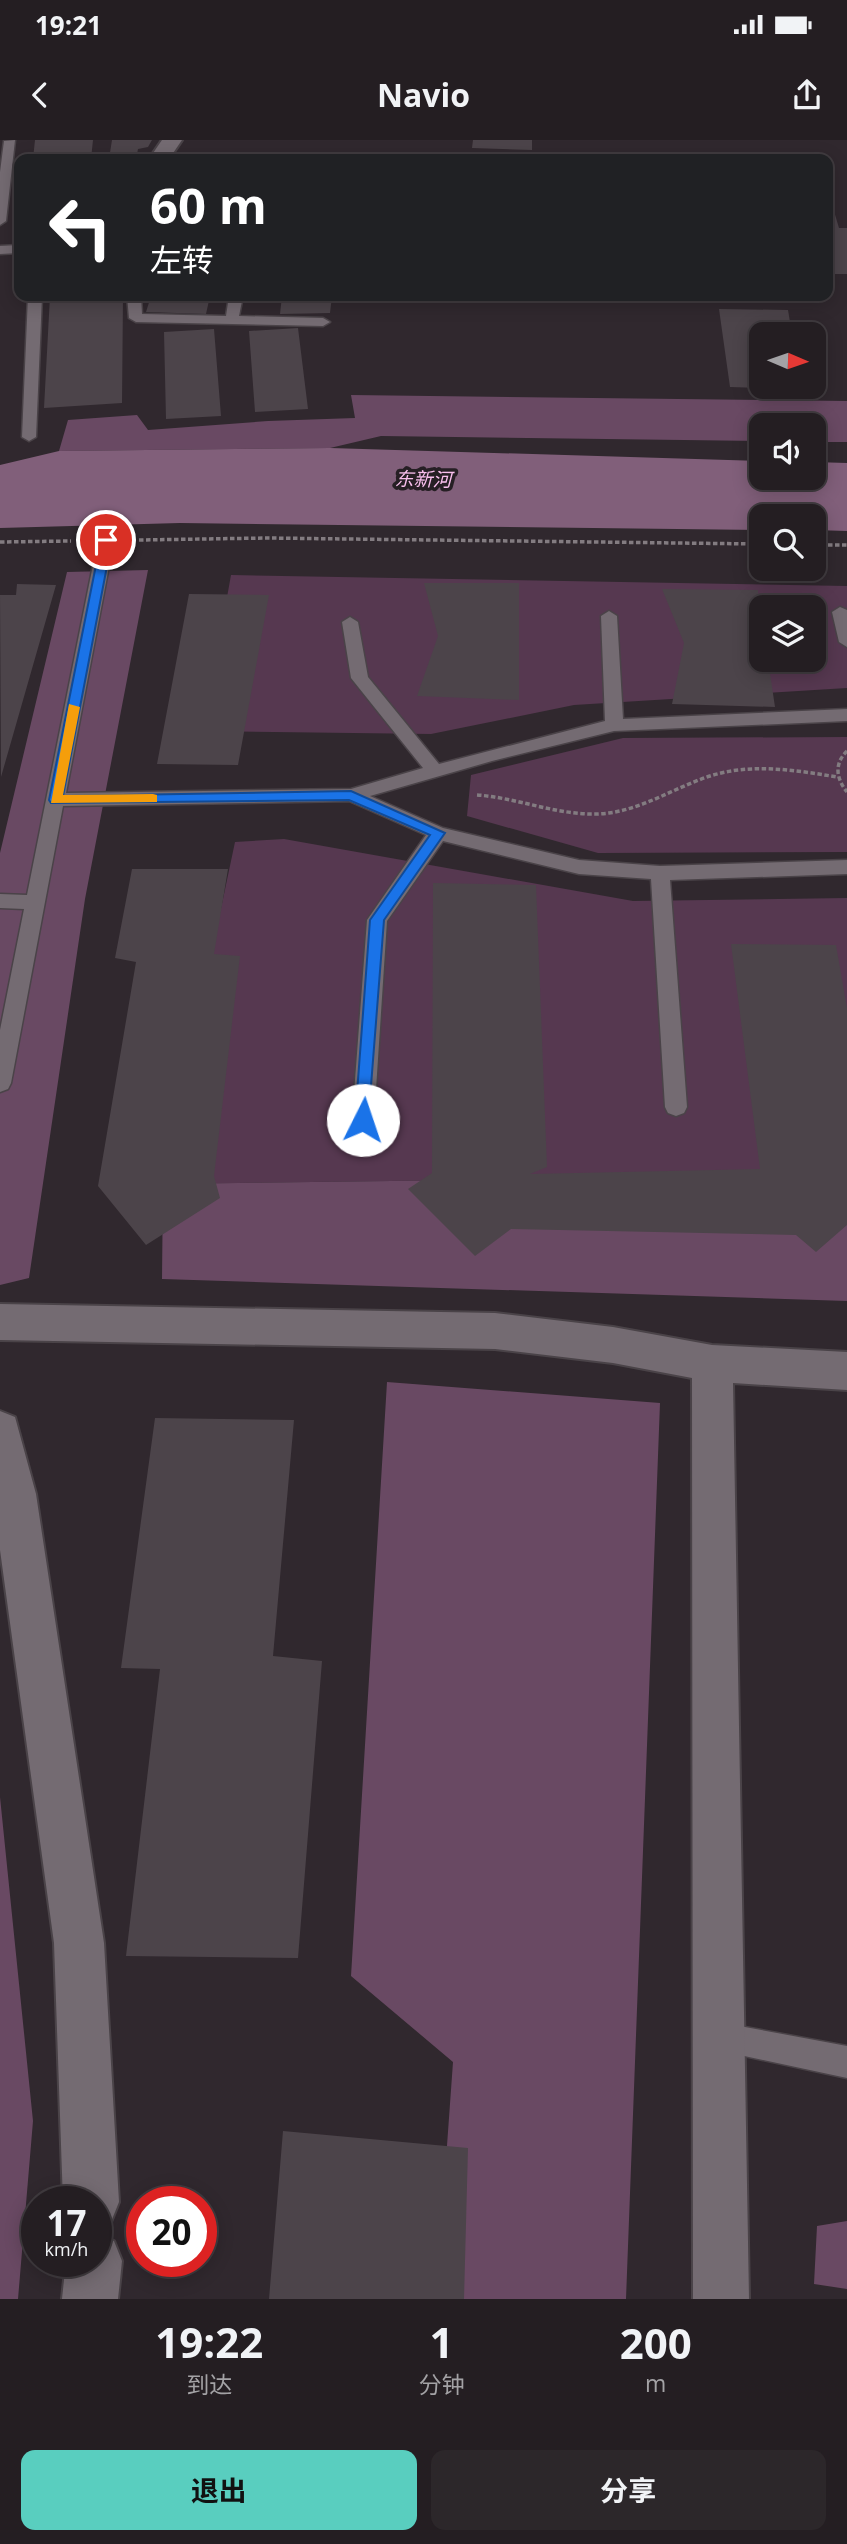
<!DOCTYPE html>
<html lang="zh">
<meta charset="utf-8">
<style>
body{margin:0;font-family:"Open Sans","Noto Sans SC",sans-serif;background:#2c272a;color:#f1f3f6;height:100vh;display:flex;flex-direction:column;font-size:26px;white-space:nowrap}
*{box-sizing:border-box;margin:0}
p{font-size:23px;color:#a3a2a5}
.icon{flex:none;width:38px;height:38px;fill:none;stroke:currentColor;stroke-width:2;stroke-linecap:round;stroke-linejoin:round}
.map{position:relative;height:2159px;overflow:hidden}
.panel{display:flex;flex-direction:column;background:#241e22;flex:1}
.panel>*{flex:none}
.banner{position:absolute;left:14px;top:14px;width:819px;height:147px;border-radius:14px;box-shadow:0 4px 18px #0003,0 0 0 2px #413c40;background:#202124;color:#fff;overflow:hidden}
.needle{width:46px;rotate:92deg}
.controls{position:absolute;left:749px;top:182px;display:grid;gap:14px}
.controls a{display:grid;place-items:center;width:77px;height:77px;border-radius:14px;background:#241e22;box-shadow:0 4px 18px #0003,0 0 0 2px #413c40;font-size:35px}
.speed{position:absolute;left:21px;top:2046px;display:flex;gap:14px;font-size:35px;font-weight:700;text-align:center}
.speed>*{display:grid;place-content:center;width:91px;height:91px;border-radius:50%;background:#241e22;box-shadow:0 4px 18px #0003,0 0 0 2px #413c40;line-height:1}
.speed small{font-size:18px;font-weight:400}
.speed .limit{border:10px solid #d22;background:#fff;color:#111}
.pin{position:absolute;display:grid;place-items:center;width:60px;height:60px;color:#fff;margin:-30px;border:4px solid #fff;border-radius:50%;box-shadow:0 2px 7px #0007}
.me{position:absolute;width:77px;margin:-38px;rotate:4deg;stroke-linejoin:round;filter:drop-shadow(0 0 5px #0008)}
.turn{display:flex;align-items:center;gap:24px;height:147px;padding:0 21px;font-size:32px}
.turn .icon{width:91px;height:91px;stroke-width:2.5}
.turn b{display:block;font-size:49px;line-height:60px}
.eta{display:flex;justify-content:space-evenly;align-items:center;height:119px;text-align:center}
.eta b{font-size:42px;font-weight:700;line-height:49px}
.cta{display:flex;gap:14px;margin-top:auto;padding:14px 21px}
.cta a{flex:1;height:80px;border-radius:14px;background:#59cebf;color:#111;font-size:28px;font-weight:700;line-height:80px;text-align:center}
.cta a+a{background:#2c272a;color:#f1f3f6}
.status{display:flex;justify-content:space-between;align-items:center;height:49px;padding:0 35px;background:#241e22;direction:ltr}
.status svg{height:19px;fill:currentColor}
header{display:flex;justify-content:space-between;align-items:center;height:91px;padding:0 21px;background:#241e22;font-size:32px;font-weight:700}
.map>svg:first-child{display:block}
</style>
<div class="status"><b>19:21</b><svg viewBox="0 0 49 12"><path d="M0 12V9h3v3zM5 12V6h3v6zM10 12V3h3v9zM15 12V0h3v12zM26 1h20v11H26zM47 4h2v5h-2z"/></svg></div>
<header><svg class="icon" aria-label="back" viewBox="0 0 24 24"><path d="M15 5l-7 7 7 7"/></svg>Navio<svg class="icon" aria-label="share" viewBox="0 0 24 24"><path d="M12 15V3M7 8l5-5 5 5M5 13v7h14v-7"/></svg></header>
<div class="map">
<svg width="847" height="2159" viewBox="0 0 847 2159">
<rect width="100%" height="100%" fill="#30282e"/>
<!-- green -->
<path fill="#563850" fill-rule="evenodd" d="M231 435 847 446V548L574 565 431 594 203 591ZM761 467H814V520H761Z
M847 597V712L598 713 467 676 471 635 623 598Z
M284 699 633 761 847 758V1035L163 1044 235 702Z"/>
<!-- forest -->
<path fill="#694963" d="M351 255 847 261V302H814V285H761V301L381 296 330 308 59 311 68 280 137 275 148 290 268 281 355 278Z
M148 430 85 759 29 1138 0 1145V713L67 432Z
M847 1035V1161L162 1139 163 1044Z
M387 1242 660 1263 626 2159H436L453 1922 351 1836Z
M0 1657 33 1981 18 2159H0Z
M847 2081V2149L814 2144 817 2086Z"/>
<!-- water -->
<path fill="#815f7a" d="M330 308 761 321V338H814V322L847 323V391L814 390V376H761V390L180 383 0 388V325L59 311Z"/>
<!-- building -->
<path fill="#4c444a" d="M35 0H93L91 19H33Z
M112 0H152L148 7 138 9 136 19H109Z
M473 0H532V10L472 8Z
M828 51 839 88H847V134H828Z
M50 156H123L122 263 44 268Z
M151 156H210L206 174 146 172Z
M282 156H332L330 173 280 174Z
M719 169 788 170 792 194H761V248L730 247Z
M298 188 308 269 255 272 249 191Z
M214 189 221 276 166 279 164 192Z
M424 443H519V560L417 556 438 496Z
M17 444 56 445 1 637 0 455H16Z
M662 449 758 450 761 520H768L775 567 672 564 684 503Z
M189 454 269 455 238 625 157 624Z
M132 729H228L214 814 240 816 214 1036 220 1058 146 1105 98 1046 136 822 115 818Z
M433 743 536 745 547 1027 530 1034 760 1029 731 804 836 805 847 868V1085L816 1112 796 1095 511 1089 475 1116 408 1049 432 1033Z
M155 1278 294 1280 273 1516 322 1521 298 1818 126 1816 160 1529 121 1528Z
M283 1991 468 2008 464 2159H269Z"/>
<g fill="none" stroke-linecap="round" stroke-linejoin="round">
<!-- service casing -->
<g stroke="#4a4348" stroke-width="3">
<path id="service" d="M15 0 6 81 0 85V32L4 1Z
M19 105V113L0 114V106Z
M28 156H42L36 297 29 301 22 297Z
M127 156H141L142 174 226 176 229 156H243L239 176 323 178 330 182 323 186 136 182 129 178Z
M106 395 114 400 66 653 351 649 423 628 351 538 342 482 350 477 358 482 368 537 439 624 605 581 601 476 609 471 617 476 623 579 847 569V581L614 591 492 621 370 656 443 688 579 720 660 726 847 720V734L670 740 687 967 684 973 676 976 668 973 665 967 651 739 579 734 443 701 387 781 374 980 371 986 363 989 355 986 352 980 367 780 426 695 349 661 63 666 11 943 8 949 0 952V890L24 769 0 768V754L27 755 98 400Z
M840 467 847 470V507L839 502 832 472Z
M718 1882 847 1906V1938L707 1908 703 1897 707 1886Z"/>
</g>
<!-- minor casing -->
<g stroke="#4a4348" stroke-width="4">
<path id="minor" d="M162 0H182L169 19H149Z
M0 1164 495 1173 613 1187 712 1205 847 1212V1250L733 1243 749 2159H693L692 1238 613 1223 495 1209 0 1200Z
M0 1271 15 1277 36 1354 104 1803 119 2062 111 2082 96 2087V2062H63L54 1803 0 1410Z
M96 2094 114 2101 122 2121 118 2159H62L66 2121H96Z"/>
</g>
<!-- path -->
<path stroke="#837c81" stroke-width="3.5" stroke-dasharray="4.5 2.5" stroke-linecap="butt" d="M139 400 267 398 761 404
M0 402 71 401
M814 405H847
M847 611C834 624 836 638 847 652
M477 655C521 658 565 679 609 673 645 668 676 647 710 636 751 623 795 630 837 637"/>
<!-- service -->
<use href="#service" fill="#746b72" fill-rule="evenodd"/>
<!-- minor -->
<use href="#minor" fill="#746b72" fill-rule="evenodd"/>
</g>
<!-- route -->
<path fill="#1a73e8" stroke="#114b97" stroke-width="2" d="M106 397 112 400 63 656 351 651 445 693 384 780 368 984 363 986 355 980 370 780 430 695 349 660 51 663 49 660 101 400Z"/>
<!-- slow -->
<path fill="#f59e0b" d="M69 564 80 567 63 655 153 654 157 655V662L51 663Z"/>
<g text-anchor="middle" stroke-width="7" stroke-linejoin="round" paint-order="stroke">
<!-- far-water labels -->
<g font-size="19" font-style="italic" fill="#f9bfed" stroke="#261f24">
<text transform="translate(423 339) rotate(1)" y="7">东新河</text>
</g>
</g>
</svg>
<div class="controls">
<a><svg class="needle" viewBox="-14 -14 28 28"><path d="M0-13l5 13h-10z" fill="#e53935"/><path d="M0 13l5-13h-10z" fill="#a3a2a5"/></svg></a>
<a><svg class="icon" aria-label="sound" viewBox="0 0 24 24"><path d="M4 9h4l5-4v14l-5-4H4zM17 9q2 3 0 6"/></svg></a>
<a><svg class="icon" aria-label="search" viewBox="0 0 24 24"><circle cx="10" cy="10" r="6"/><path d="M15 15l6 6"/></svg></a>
<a><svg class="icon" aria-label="layers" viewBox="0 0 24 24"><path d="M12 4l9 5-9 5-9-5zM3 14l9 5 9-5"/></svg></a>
</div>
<div class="speed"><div>17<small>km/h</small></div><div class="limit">20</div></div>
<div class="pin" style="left:106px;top:400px;background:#d93025"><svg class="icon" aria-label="arrive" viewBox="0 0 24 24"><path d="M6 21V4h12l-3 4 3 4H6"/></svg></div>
<svg class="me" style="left:363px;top:980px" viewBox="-20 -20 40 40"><circle r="19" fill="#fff"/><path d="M0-13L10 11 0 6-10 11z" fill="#1a73e8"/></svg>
<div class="banner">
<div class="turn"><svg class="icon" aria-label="left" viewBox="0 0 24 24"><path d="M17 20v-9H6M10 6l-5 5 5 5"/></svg><div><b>60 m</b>左转</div></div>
</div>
</div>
<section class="panel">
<div class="eta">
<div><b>19:22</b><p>到达</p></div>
<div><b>1</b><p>分钟</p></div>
<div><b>200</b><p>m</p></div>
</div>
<div class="cta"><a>退出</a><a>分享</a></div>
</section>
